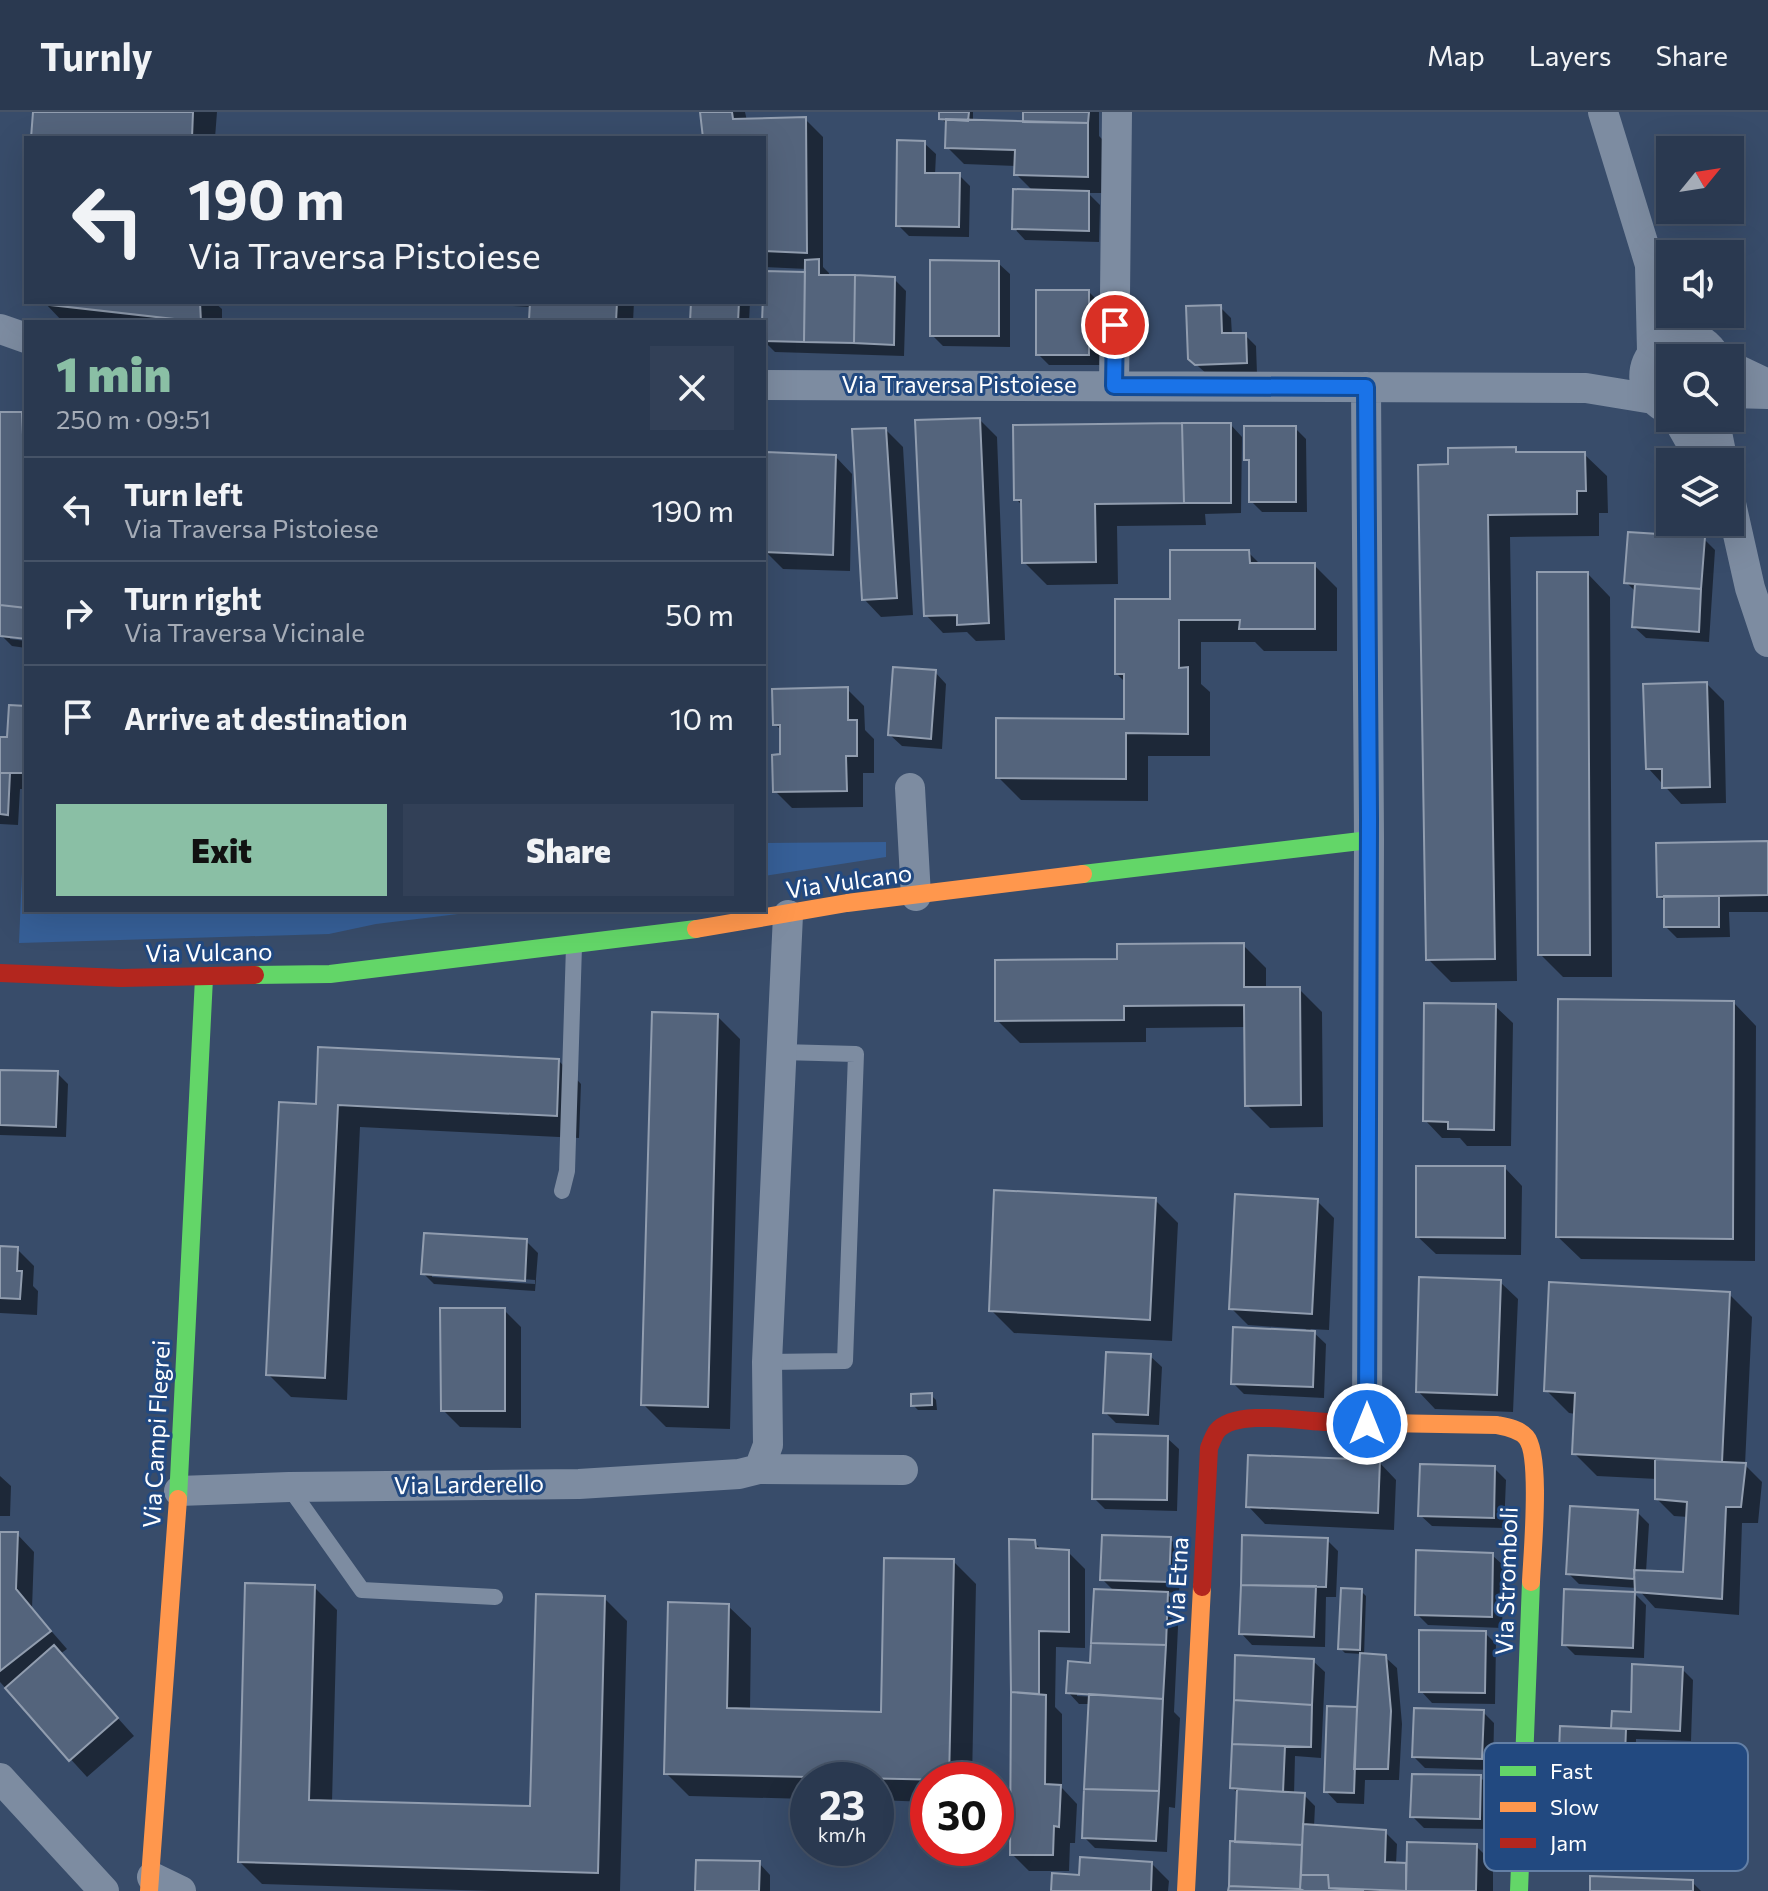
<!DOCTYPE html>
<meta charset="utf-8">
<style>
body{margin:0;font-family:Commissioner,sans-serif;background:#324057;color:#f1f3f6;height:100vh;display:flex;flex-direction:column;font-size:30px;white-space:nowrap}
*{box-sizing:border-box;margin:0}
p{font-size:26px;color:#a5acb7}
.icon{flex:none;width:44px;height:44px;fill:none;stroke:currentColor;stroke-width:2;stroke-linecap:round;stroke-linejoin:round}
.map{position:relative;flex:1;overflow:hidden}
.drawer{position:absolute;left:24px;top:208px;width:742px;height:592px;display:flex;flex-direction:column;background:#2a3950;border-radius:0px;box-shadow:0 8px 32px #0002,0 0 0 2px #465367}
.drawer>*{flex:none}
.banner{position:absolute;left:24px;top:24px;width:742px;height:168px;border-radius:0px;box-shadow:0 8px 32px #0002,0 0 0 2px #465367;background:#2a3950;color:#f1f3f6;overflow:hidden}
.needle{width:52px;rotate:60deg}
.tools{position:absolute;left:1656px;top:24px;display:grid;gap:16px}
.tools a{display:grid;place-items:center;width:88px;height:88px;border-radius:0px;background:#2a3950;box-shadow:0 8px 32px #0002,0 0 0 2px #465367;font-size:40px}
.speed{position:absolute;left:790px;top:1650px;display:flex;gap:16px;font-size:40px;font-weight:700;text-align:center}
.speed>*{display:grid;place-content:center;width:104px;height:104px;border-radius:50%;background:#2a3950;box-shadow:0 8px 32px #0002,0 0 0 2px #465367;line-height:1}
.speed small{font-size:20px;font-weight:400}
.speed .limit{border:12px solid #d22;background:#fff;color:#111}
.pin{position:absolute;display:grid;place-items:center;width:68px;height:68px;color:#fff;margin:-34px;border:4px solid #fff;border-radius:50%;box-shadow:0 2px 8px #0007}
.me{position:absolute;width:88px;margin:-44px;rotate:0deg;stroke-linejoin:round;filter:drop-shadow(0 0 6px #0008)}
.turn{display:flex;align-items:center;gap:28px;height:168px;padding:0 32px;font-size:36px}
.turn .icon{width:104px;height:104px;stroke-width:2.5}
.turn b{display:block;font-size:56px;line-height:68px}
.round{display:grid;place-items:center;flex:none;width:84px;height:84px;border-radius:0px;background:#324057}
.overview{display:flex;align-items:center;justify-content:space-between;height:136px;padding:0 32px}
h1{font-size:48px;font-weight:800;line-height:60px;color:#8abfa5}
.cta{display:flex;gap:16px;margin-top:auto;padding:16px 32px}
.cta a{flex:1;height:92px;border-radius:0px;background:#8abfa5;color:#111;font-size:32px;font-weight:800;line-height:92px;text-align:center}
.cta a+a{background:#324057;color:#f1f3f6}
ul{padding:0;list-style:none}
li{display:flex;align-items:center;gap:24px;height:104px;padding:0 32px;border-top:2px solid #465367}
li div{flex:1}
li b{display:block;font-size:30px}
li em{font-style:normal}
header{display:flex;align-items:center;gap:48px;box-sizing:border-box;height:112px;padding:0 40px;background:#2a3950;border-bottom:2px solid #465367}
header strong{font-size:38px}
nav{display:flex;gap:44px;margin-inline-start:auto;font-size:28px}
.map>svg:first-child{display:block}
</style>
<header>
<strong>Turnly</strong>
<nav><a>Map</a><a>Layers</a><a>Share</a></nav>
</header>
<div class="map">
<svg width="1768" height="1779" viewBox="0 0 1768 1779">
<rect width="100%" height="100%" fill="#384c6a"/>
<!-- green -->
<path fill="#365f97" d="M24 712H26V798H491L376 812 329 822 19 831Z
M886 730V745L764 764V731Z"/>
<!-- shadow -->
<path fill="#0007" fill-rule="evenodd" d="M35 0H217L215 26H33Z
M702 0H745L747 9 805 7 823 25V155L829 161V165L894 167 906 179 904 244 775 240 764 229 807 162V157L764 155V26H705Z
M941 0H973V10L1025 11V0H1099V24L1105 30V81H1088L1100 93 1099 130 1025 128 1014 116 1034 80 1016 62V54L964 52 947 35 946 11 941 6Z
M924 31 936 42 935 63H959L970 74 969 125 909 124 898 113Z
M998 151 1010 162V235L943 234 932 223Z
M1089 180 1100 191V253H1049L1038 242Z
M214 190 222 197V210H63L44 190Z
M435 190H634L633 210H534L531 207 532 195Z
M693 190H750L749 210H692Z
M1220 195 1231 206 1232 223H1245L1256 234 1257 262 1208 263 1190 247Z
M0 302H22L26 306V525L10 523V527L26 529V536L12 534 1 523Z
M980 308 997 325 1005 528 976 529 967 520 943 521 926 503Z
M1231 313 1242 325 1241 401 1205 402 1206 413 1117 414 1118 472 1047 473 1024 450 1023 394 1016 387Z
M1295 316 1306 327 1307 400H1262L1251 389V352L1246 347Z
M886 318 903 335 913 503 881 505 864 487Z
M1515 337 1521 342H1584L1607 364 1608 401H1599V424L1510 425 1517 869 1451 870 1428 847 1450 354Z
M835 344 852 362 850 459 783 457 766 440Z
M1704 427 1715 438 1709 530 1646 526 1634 515 1637 481 1626 470Z
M1248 440 1261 453H1314L1337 476V539H1264L1255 530H1201V572L1210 580V644H1148V689L1021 688 998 665 1126 609V571L1117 562 1172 489Z
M1588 462 1610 485 1612 865H1563L1540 842Z
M935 560 946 572 942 637 902 634 890 623Z
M1707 572 1724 589 1726 691 1681 692 1648 656Z
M847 577 864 594 865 618 874 627V661H863V695L792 696 775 679 782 644V619L775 612Z
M26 596V677H20L18 713 0 712V627H9Z
M1768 731V800H1729L1730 825 1677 826 1666 815V791L1659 784Z
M1243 833 1266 856V877H1299L1322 900 1323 1015 1270 1016 1247 993 1246 915 1146 916V930L1020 931 997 908 1119 849Z
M1734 891 1756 914 1755 1149 1581 1147 1558 1125Z
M1495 894 1513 911 1511 1034H1467L1460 1026H1442L1425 1008Z
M717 904 740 927 730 1317 666 1315 643 1292Z
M559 949 581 972 579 1026 360 1015 347 1288 291 1285 268 1262 318 994Z
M0 960 57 961 68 972 66 1025 0 1023Z
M1505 1056 1522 1074 1521 1143 1436 1142 1418 1125Z
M1155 1088 1178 1111 1172 1229 1014 1221 991 1198Z
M1317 1089 1334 1106 1329 1218 1310 1217 1326 1232 1324 1286 1244 1282 1233 1271 1305 1220 1306 1217 1248 1213 1231 1196Z
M526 1129 538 1141 535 1179 434 1172 423 1161ZM432 1160 535 1168V1172L432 1165Z
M0 1136 17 1137 34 1154 33 1174 38 1179 37 1203 0 1201Z
M1500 1170 1518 1187 1513 1300 1435 1297 1418 1279Z
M1729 1182 1752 1205 1745 1353 1762 1370 1758 1411H1742L1739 1503 1655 1496 1637 1476 1579 1472 1568 1461 1637 1400 1649 1412 1646 1460 1684 1462 1688 1405 1674 1404 1657 1387V1367L1597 1364 1574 1341 1576 1302 1569 1301 1546 1278Z
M504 1198 521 1215V1316L460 1315 443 1298Z
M1150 1244 1162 1255 1159 1313 1116 1311 1105 1300Z
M931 1283 936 1288 937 1298H918L913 1293Z
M1167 1326 1179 1337 1177 1399 1105 1397 1094 1386Z
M1379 1350 1396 1368 1394 1418 1265 1412 1248 1394Z
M1494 1356 1506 1368 1504 1416 1432 1414 1420 1403Z
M0 1364 11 1374 10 1404H0Z
M0 1422H17L34 1440 32 1497 67 1537 60 1542 134 1624 87 1665 0 1570Z
M1170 1427 1181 1438 1179 1481 1165 1480 1179 1494 1174 1600 1180 1606 1175 1696 1169 1695 1167 1740 1095 1736 1084 1725 1090 1592H1079L1068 1580 1092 1553 1115 1480 1102 1467ZM1077 1580 1099 1581 1098 1585 1077 1584Z
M1327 1428 1338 1439 1336 1485H1326L1325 1535 1252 1533 1241 1521Z
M1011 1429 1034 1430 1043 1439 1068 1440 1085 1457V1536L1056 1535 1055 1595 1062 1602V1676L1077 1692 1075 1731H1070L1069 1759H1029L1012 1742Z
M1492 1443 1504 1454 1502 1516 1428 1513 1417 1502Z
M953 1449 976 1472 972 1668H928V1690L876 1688V1668H808V1687L689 1684 666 1661 728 1494 751 1516 750 1599 883 1602Z
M314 1475 337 1498 332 1690 532 1696 604 1486 627 1509 620 1779H492L262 1772 240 1750Z
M1361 1479 1366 1484 1364 1544 1385 1545 1397 1556 1402 1612 1399 1668H1365L1364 1692 1337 1691 1326 1679 1329 1596 1359 1597 1362 1542 1345 1541 1340 1536Z
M1635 1482 1646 1493 1644 1546 1575 1543 1564 1532Z
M1485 1521 1496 1532 1495 1592 1432 1591 1421 1579Z
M1313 1549 1325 1560 1321 1646 1295 1644 1294 1683H1304L1315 1694 1314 1715 1385 1720 1397 1732 1396 1752 1406 1753 1408 1756 1476 1734 1493 1751V1779H1230L1237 1732 1239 1682 1232 1676Z
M1682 1557 1693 1568 1691 1629 1636 1627 1635 1679 1572 1677 1560 1666 1613 1618 1614 1601 1632 1602Z
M1483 1600 1494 1611 1493 1658 1425 1656 1414 1645Z
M1480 1665 1492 1677 1490 1717 1424 1716 1412 1704Z
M759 1751 770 1763V1779H697Z
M1152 1752 1169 1769 1168 1779H1053Z
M1692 1770 1701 1779H1592Z"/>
<!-- building -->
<path fill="#54647c" stroke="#919daf" stroke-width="2" d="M33 0H193L192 26H31Z
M700 0H732L733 7 806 5 807 141 764 139V26H703Z
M939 0H969L968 9 939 7Z
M1023 0H1089L1088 11 1023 10Z
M946 7 1088 11V65L1014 63 1015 38 945 36Z
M897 28 925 29V61H960L959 115 896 114Z
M1013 77 1089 79V119L1012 117Z
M819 147V163H855L854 231 804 230 805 148Z
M930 148 999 149V224H930Z
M764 159 805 160 804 230 764 229V210H762Z
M855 163 895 165 894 233 854 231Z
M1036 178H1089V243H1036Z
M42 190H200L201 210 42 192Z
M530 190H617L616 210 529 208Z
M691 190H739L738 210H690Z
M1221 193 1222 221H1246L1247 251 1195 253 1188 247 1186 194Z
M0 300H22L23 323H26V496L0 493Z
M980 306 989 511 957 513V503L924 504 915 308Z
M1182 311H1231V391H1184Z
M1182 311 1184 391 1095 392 1096 450 1022 451 1021 388H1014L1013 313Z
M1244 314H1296V390H1249V348H1244Z
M886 316 897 486 862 488 852 317Z
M1516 335V340H1585L1586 379H1577V402L1488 403 1495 847 1426 848 1418 353 1448 352V336Z
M766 340 836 343 833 443 764 440Z
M1628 420 1705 425 1701 477 1624 471Z
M1170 438H1249L1250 451H1315V517H1239L1240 508H1179V556L1188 555V622L1126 621V667L996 666V606L1124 607V562H1115V487H1170Z
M1537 460H1588L1590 843H1538Z
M1635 472 1701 477 1699 520 1632 515Z
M0 493 26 496V527L0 524Z
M893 555 936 558 931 627 888 623Z
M1707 570 1710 675 1662 676V657H1646L1643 572Z
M848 575V608H857V644H846L847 679 773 680 772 643 780 642V613H773L772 577Z
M9 593 26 594V661H0V625H7Z
M0 661H10L8 703 0 702Z
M1768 729V783L1657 785 1656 731Z
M1664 784H1719V815H1664Z
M1244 831V875H1300L1301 993 1245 994 1244 893 1124 894V908L995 909V848L1117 847V832Z
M1558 887 1734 889 1733 1127 1556 1125Z
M1424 891 1496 892 1494 1018 1448 1017V1010L1423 1009Z
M652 900 718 902 708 1295 641 1293Z
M318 935 559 947 557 1004 338 993 325 1266 266 1263 279 990 316 992Z
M0 958 58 959 56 1015 0 1013Z
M1416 1054H1505V1126L1416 1125Z
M994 1078 1156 1086 1150 1208 989 1199Z
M1235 1082 1318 1087 1312 1202 1229 1197Z
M424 1121 527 1127 525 1169 421 1162Z
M0 1134 18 1135 17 1159H22L20 1187 0 1186Z
M1419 1165 1501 1168 1497 1283 1416 1280Z
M1549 1170 1730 1180 1722 1350 1572 1342 1575 1281 1544 1279Z
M440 1196H505V1299H441Z
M1233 1215 1315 1219 1313 1275 1231 1272Z
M1106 1240 1151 1242 1148 1303 1103 1301Z
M932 1281V1293L911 1294V1282Z
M1093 1322 1168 1324 1167 1388 1092 1387Z
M1248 1343 1380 1348 1378 1401 1246 1395Z
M1655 1347 1746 1351 1741 1395H1726L1722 1487 1635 1480 1634 1458 1683 1460 1687 1390 1655 1387Z
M1420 1352 1495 1354 1494 1406 1418 1404Z
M1570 1394 1638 1398 1634 1467 1566 1462Z
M0 1420H18L16 1477 51 1519 0 1559Z
M1102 1423 1171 1425 1169 1470 1100 1468Z
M1242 1423 1328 1426 1326 1475 1241 1473Z
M1009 1427 1035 1428 1036 1436 1069 1438V1520L1039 1519V1582L1011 1580Z
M1416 1438 1493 1441 1492 1505 1415 1503Z
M884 1446 954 1447 949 1668 664 1662 668 1490 729 1492 727 1596 881 1600Z
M245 1471 315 1473 309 1688 530 1694 536 1482 605 1484 598 1761 238 1750Z
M1241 1473 1316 1474 1314 1525 1239 1522Z
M1341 1476 1362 1477 1360 1538 1338 1537Z
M1094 1477 1168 1480 1166 1533 1091 1531Z
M1564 1477 1635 1480 1633 1536 1562 1533Z
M1419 1518 1486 1519 1485 1581 1419 1580Z
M1091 1531 1166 1533 1163 1587 1066 1581 1068 1549 1090 1551Z
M54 1533 118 1606 69 1649 5 1576Z
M1360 1541 1386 1543 1391 1599 1388 1657H1354Z
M1235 1543 1314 1547 1312 1593 1234 1588Z
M1632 1552 1683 1555 1680 1619 1611 1616 1612 1599 1631 1600Z
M1011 1580 1046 1583 1045 1672 1061 1673 1059 1715 1054 1714 1053 1743H1010Z
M1089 1582 1163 1587 1159 1679 1084 1677Z
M1234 1588 1312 1593 1311 1635 1232 1632Z
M1327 1594 1357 1595 1354 1681 1324 1680Z
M1414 1596 1484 1598 1482 1647 1412 1645Z
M1560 1614 1626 1617 1624 1668 1558 1666Z
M1232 1632 1285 1634 1283 1680 1230 1676Z
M1412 1662 1481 1663 1480 1707 1410 1705Z
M1084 1677 1159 1679 1156 1729 1082 1726Z
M1237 1677 1305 1681 1302 1733 1235 1730Z
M1303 1712 1386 1718 1385 1750 1406 1751V1779L1329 1776 1328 1763H1301Z
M1230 1729 1302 1733 1300 1777 1229 1774Z
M1407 1730 1477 1732 1476 1779H1406Z
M1080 1745 1152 1750 1151 1779H1051L1052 1761 1079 1763Z
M696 1748 760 1749 759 1779H695Z
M1301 1763H1328L1329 1776 1364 1779H1304L1300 1777Z
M1590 1764 1693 1768V1779H1590Z
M1229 1774 1300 1777 1304 1779H1228Z"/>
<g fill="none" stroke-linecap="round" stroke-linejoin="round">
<!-- lane -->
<path stroke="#7d8ca1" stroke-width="16" d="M562 1079 567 1059 574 834
M767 1250 845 1249 856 942 781 940
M289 1375 362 1478 495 1485"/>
<!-- street -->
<path stroke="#7d8ca1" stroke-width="30" d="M1603 0 1650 153 1670 188
M1650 155 1652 240
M0 217 26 226
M1730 254 1768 272
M764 273 1586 276 1653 287
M1114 274 1117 0
M1366 275 1369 728 1367 1312
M1730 281 1768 282
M1665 296C1608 263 1683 187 1717 246
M1677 306 1702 350
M1714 306 1723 350
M1730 387 1750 476 1768 530
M910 676 916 784
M759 1357 768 1333 767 1250 788 803
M179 1379 289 1375 579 1372 739 1362 759 1357 903 1358
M0 1666 104 1779
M152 1765 181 1779"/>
<!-- fast -->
<path stroke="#63d668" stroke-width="18" d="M1083 762 1369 728
M255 863 330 862 696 817
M178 1387 204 866
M1519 1779 1531 1470"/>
<!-- slow -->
<path stroke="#ff974d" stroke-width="18" d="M696 817 847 791 1083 762
M1327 1310 1497 1313C1507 1315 1519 1317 1526 1325 1542 1343 1532 1443 1531 1470
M149 1779 178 1387
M1186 1779 1202 1475"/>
<!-- jam -->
<path stroke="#b3261e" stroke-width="18" d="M0 861 121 866 255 863
M1202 1475 1209 1336C1211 1331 1214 1323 1217 1319 1235 1297 1300 1309 1327 1310"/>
</g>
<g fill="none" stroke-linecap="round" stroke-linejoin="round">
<!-- route casing -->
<g stroke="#114b97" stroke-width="20">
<path id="route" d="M1115 213 1114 274 1366 275 1369 707 1367 1312"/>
</g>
<!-- route -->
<use href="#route" stroke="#1a73e8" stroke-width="14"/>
</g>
<g text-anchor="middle" stroke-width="6" stroke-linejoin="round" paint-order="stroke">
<!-- street labels -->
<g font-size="24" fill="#fff" stroke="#224980">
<text x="959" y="281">Via Traversa Pistoiese</text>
<text transform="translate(849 770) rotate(-8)" y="8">Via Vulcano</text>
<text transform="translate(209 841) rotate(-1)" y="8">Via Vulcano</text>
<text transform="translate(157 1322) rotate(-87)" y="8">Via Campi Flegrei</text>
<text transform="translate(469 1373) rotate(-1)" y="8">Via Larderello</text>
<text transform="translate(1507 1469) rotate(-88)" y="8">Via Stromboli</text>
<text transform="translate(1178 1470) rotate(-87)" y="8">Via Etna</text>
</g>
</g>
<!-- legend -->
<rect x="1484" y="1631" width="264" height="128" rx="12" fill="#224980" stroke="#6480a6" stroke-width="2"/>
<rect x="1500" y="1654" width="36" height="10" fill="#63d668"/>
<rect x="1500" y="1690" width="36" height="10" fill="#ff974d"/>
<rect x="1500" y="1726" width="36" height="10" fill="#b3261e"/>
<g font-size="22" fill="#fff">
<text x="1550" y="1667">Fast</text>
<text x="1550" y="1703">Slow</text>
<text x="1550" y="1739">Jam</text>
</g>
</svg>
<div class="tools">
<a><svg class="needle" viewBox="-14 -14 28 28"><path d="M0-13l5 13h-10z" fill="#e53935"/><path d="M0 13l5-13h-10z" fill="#a5acb7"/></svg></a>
<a><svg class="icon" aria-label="sound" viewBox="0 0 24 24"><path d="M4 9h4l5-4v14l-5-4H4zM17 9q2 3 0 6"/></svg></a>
<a><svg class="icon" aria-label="search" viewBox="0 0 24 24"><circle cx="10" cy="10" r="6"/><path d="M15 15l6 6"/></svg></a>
<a><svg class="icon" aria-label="layers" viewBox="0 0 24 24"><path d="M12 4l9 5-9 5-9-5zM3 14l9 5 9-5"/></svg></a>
</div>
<div class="speed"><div>23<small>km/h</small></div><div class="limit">30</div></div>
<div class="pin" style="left:1115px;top:213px;background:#d93025"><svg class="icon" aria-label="arrive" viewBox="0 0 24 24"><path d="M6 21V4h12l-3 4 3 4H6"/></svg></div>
<svg class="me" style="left:1367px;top:1312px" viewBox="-20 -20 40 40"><circle r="17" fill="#1a73e8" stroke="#fff" stroke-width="3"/><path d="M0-11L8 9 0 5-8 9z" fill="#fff"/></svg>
<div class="banner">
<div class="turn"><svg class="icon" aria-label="left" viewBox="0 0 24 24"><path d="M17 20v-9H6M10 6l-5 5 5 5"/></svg><div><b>190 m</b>Via Traversa Pistoiese</div></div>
</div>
<section class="drawer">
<div class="overview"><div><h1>1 min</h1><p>250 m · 09:51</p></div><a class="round"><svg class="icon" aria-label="close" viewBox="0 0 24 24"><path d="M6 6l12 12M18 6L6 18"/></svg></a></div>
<ul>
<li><svg class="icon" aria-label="left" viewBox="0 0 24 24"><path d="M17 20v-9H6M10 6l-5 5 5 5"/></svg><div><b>Turn left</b><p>Via Traversa Pistoiese</p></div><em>190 m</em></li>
<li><svg class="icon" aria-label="right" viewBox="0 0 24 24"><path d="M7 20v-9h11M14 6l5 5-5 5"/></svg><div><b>Turn right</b><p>Via Traversa Vicinale</p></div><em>50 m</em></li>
<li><svg class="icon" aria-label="arrive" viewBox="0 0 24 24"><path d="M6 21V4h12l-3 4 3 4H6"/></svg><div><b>Arrive at destination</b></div><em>10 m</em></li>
</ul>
<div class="cta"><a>Exit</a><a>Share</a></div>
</section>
</div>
